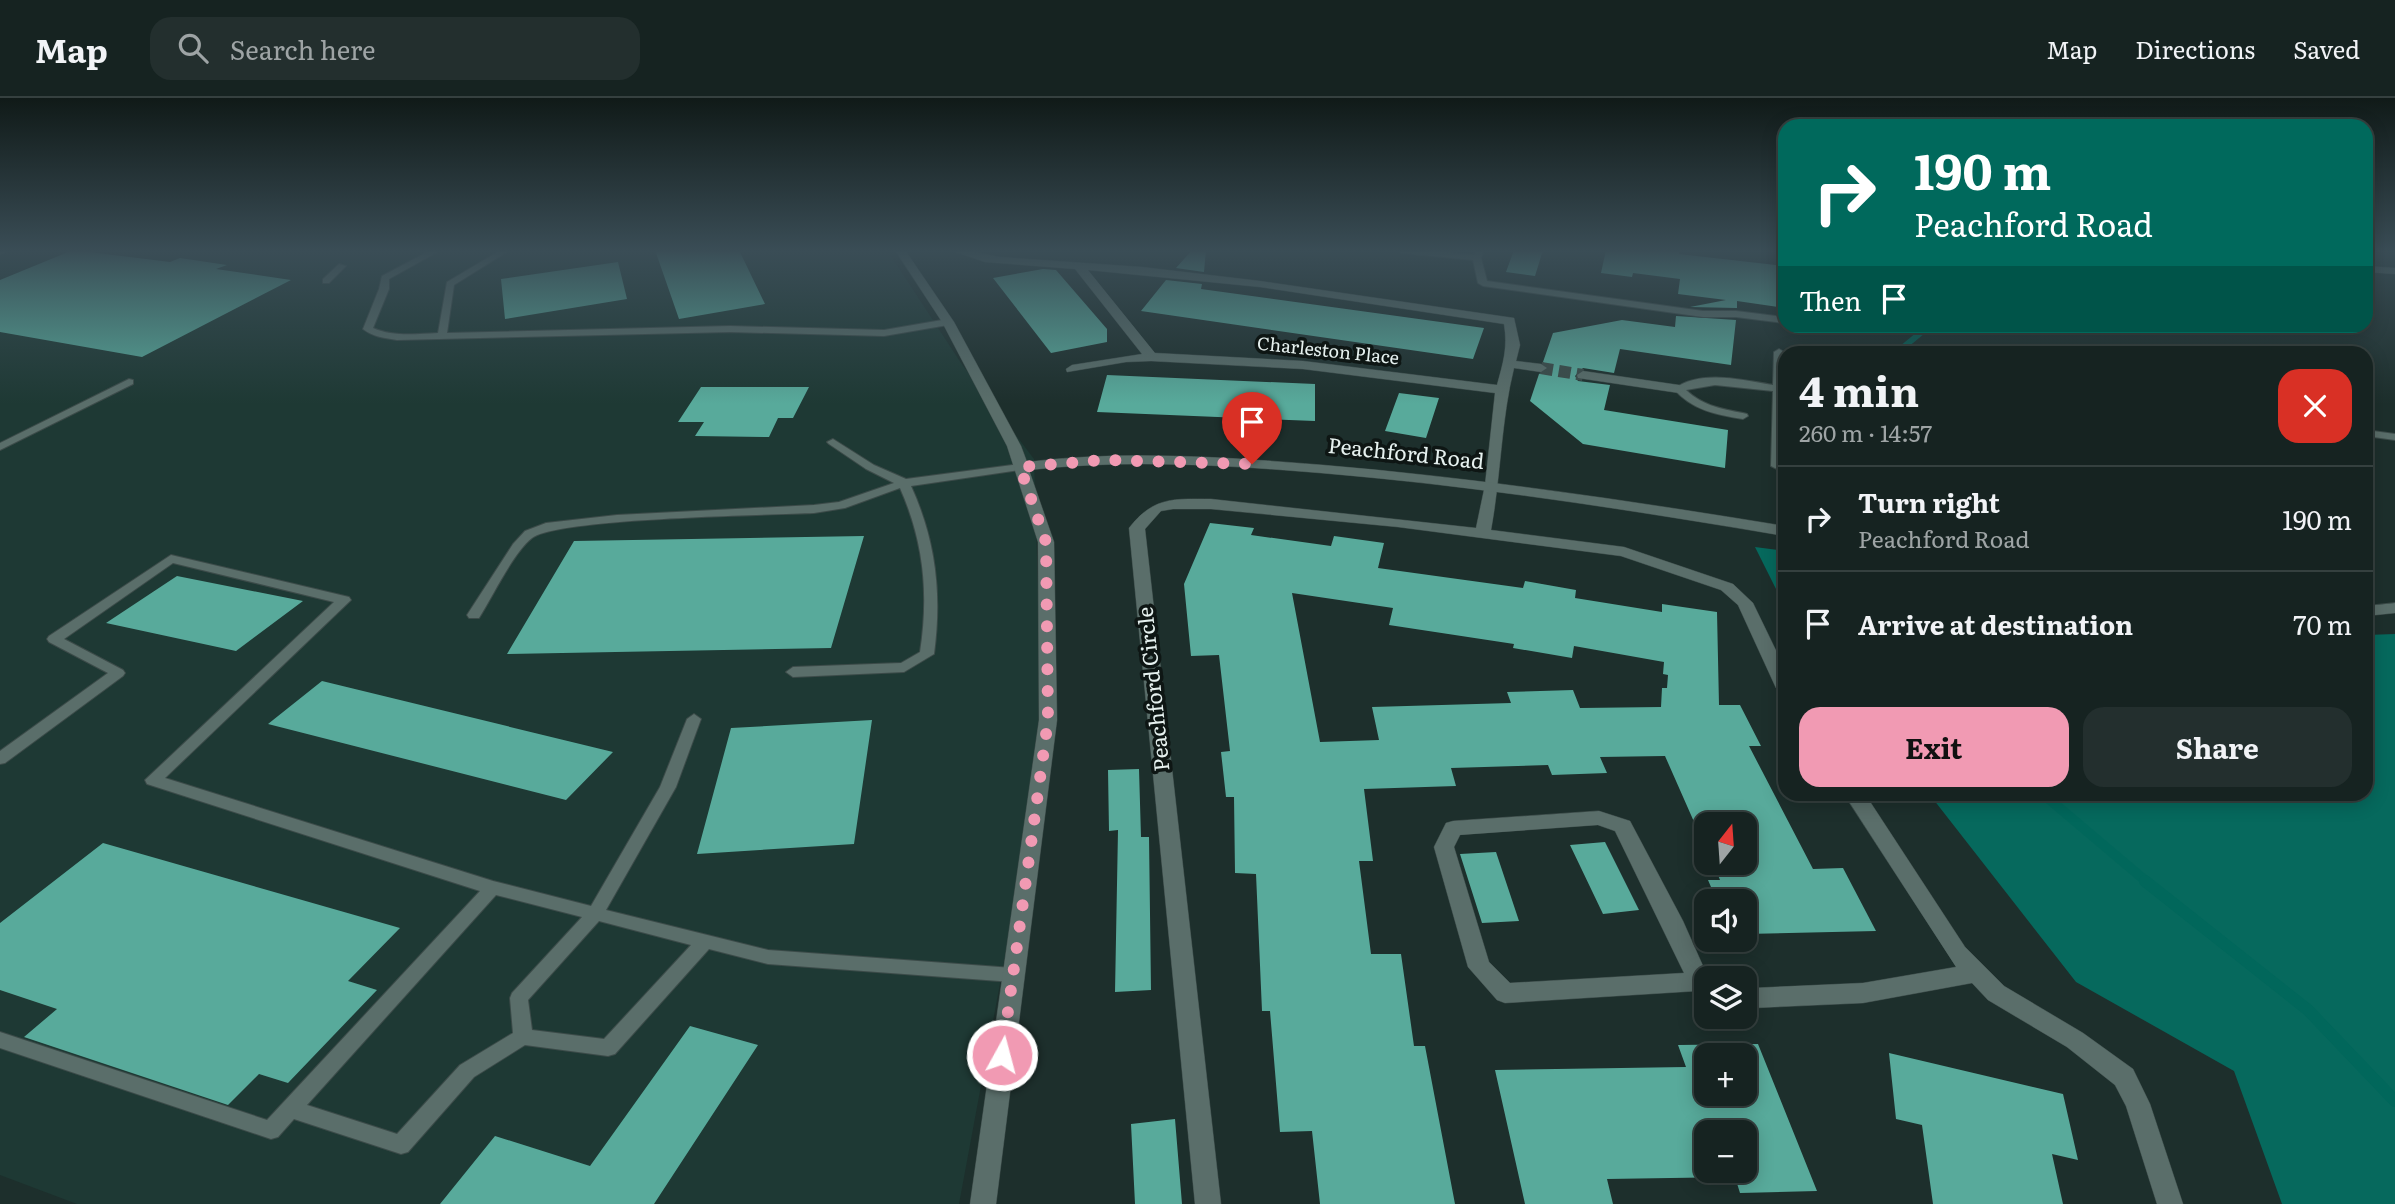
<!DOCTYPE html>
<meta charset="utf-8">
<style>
body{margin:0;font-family:Literata,serif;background:#232f2e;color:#f1f3f6;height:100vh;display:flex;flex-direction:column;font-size:26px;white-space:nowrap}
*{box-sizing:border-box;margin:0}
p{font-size:23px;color:#9ea4a5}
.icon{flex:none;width:38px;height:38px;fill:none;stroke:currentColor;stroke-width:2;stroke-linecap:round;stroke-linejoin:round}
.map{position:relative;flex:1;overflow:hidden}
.side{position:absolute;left:1778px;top:248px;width:595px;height:455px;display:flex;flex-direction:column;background:#162321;border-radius:21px;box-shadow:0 4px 18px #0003,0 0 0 2px #35403f}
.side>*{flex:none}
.guide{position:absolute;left:1778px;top:21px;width:595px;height:214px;border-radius:21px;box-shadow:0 4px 18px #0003,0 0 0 2px #35403f;background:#00695c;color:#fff;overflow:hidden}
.needle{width:46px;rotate:17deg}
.buttons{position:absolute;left:1694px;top:714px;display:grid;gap:14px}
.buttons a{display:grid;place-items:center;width:63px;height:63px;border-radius:14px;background:#162321;box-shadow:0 4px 18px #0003,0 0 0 2px #35403f;font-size:35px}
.pin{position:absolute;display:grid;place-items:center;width:60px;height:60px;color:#fff;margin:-72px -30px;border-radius:50% 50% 50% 0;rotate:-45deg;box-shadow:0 0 7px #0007}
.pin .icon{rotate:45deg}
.me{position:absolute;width:77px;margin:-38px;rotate:7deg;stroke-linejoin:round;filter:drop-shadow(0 0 5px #0008)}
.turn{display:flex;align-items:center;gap:24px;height:147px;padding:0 21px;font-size:32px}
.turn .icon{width:91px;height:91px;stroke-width:2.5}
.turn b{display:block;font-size:49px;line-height:60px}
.then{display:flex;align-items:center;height:66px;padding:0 21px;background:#0003;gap:14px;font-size:26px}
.round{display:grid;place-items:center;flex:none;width:74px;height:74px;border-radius:21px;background:#232f2e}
.summary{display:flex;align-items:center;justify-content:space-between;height:119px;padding:0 21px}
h1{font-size:42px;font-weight:700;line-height:52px}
.button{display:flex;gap:14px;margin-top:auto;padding:14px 21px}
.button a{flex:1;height:80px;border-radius:21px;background:#f19ab3;color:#111;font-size:28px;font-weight:700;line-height:80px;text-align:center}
.button a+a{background:#232f2e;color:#f1f3f6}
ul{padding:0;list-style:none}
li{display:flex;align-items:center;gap:21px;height:105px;padding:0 21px;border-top:2px solid #35403f}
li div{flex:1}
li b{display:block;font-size:26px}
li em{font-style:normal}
header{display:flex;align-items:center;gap:42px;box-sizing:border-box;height:98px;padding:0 35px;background:#162321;border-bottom:2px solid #35403f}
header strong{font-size:33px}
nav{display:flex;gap:38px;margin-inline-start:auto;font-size:24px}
.search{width:490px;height:63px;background:#232f2e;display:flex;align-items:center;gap:18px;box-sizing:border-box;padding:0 24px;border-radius:21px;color:#9ea4a5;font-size:26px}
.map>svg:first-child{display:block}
</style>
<header>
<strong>Map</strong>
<div class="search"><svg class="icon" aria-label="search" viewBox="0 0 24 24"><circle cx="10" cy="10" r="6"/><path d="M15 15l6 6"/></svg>Search here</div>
<nav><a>Map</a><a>Directions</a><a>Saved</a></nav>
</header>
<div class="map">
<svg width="2395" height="1106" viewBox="0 0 2395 1106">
<rect width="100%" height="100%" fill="#1d2f2c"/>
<!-- built -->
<path fill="#1e3934" d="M0 152H887L961 265 1034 361 1043 654 959 1106H77L0 1077Z"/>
<!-- forest -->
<path fill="#06695d" d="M1755 449 1785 453V509Z
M2395 536V1106H2282L2234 973 2076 884 1930 697 2366 696V537Z"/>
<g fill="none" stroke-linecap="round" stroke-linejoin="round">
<!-- stream-far2 -->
<path stroke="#01675b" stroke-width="6" d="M1895 256 1929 228"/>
<!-- stream-far1 -->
<path stroke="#01675b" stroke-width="10" d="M2043 696 2147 784"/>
<!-- stream -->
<path stroke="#01675b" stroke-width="12" d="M2145 783 2308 912 2395 1003"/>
</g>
<!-- building -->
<path fill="#58aa9b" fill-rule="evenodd" d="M73 152 170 164 180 160 227 167 216 171 291 182 142 259 0 234V182Z
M655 152H739L765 206 679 221Z
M1192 152H1206L1204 174 1176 170Z
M1514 152H1543L1535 178 1506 174Z
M1606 152H1679V156L1785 168V210L1737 203V210L1690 209 1726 202 1678 196 1680 181 1633 175 1632 179 1601 175Z
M618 164 627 201 505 221 501 181Z
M1043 171 1056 172 1107 231V244L1051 255 993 180Z
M1166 182 1202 186 1201 191 1484 230 1473 261 1141 213Z
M1676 218 1736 222 1731 267 1620 251 1614 275 1583 270 1575 278 1578 283 1610 287 1604 312 1728 332 1725 370 1583 346 1530 303 1539 276 1549 271 1543 264 1553 235 1622 222 1675 229Z
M1107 277 1315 286V323L1097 314Z
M701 289H809L793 320H778L769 339 695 338 704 324H678Z
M1399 295 1439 300 1426 340 1385 333Z
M1210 425 1254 430 1251 437 1331 448 1334 438 1384 445 1378 470 1523 490 1525 483 1576 492 1575 500 1662 514V506L1717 514 1719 607H1740L1761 648H1749L1813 771 1843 770 1876 833 1745 836V803H1717L1708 782H1720L1713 765H1745V726H1706V751L1665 658 1600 659 1607 675 1552 677 1548 667 1451 670 1456 688 1364 691 1373 763H1359L1371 856H1401L1414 948H1425L1455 1106H1320L1312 1033 1280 1034 1270 913H1262L1256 776 1235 775 1234 699H1226L1221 654 1230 653 1219 557 1191 558 1184 486ZM1292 495 1393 510 1389 527 1514 546 1513 550 1572 560 1574 548 1664 564 1663 576 1668 577 1667 590H1662L1661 609 1580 610 1573 592 1507 594 1511 605 1372 609 1379 642 1320 644Z
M864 438 831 550 507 556 574 443Z
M177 478 303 503 236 553 106 525Z
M322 583 613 654 566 702 268 626Z
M872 622 854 746 697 756 731 630Z
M1139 671 1141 739H1149L1151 892 1115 894 1118 732 1109 733 1108 672Z
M1605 744 1639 812 1603 816 1570 747Z
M103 745 400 830 348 883 377 892 288 985 259 976 228 1007 24 939 57 911 0 892V825Z
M1496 754 1519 823 1482 825 1460 756Z
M690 928 758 947 654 1106H440L495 1038 590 1068Z
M1758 946 1817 1093 1740 1095 1735 1079 1607 1081 1613 1106H1525L1495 972 1686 969 1678 947ZM1706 957H1745V996H1706ZM1706 1034H1745V1073H1706Z
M1889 955 2063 996 2078 1062 2052 1056 2063 1106H1933L1922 1027 1896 1021Z
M1175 1021 1182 1106H1135L1131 1026Z"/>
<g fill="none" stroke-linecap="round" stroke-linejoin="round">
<!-- minor-tunnel -->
<path stroke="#3b4c49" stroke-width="12" stroke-dasharray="12 6" stroke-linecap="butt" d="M1541 270 1583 277"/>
<!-- service casing -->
<g stroke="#3c4b49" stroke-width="2">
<path id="service" d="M431 152H441L389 181V191L373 230C393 239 416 236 438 235L447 184 501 152H510L454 187 447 235 730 228 884 232 948 221 953 224 948 227 884 238 730 234 397 242C385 240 373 239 363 231L379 191 382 178Z
M1398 152H1422L1474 157 1476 152H1484L1481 160 1487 183 1703 213H1736L1785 219V225L1736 219H1703L1483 188 1478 185 1473 162 1402 155Z
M339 166 346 168 329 185H323V181Z
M1779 251 1784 254 1783 368 1777 371 1771 368 1773 293 1715 287 1686 292C1704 309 1724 311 1747 316L1748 318 1743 321C1717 317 1692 312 1674 291 1700 271 1743 282 1773 287L1774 254Z
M2366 271 2371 273V277L2366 278Z
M129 281 133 282V286L0 352V345Z
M2366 332 2395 336V342L2366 338Z
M833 341 874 367 906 381 1020 366 1026 369 1020 372 911 388C936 443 942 496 934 556L904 574 793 579 786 574 793 569 901 565 920 554C929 496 924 444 900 390L845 410 814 415C769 417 557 420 532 440 513 455 493 498 479 520H469L467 517 513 446 525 433 546 425 617 417 814 407 839 404 894 385 866 371 829 346 827 344Z
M171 457 349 499 351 502 165 680 493 783 591 808 660 689 687 621 694 616 701 621 676 689 606 812 768 852 1013 870 1019 872 1022 877 1019 882 1013 884 768 866 709 851 615 956 608 958 525 947 474 979 408 1054 401 1056 294 1021 278 1039 271 1041 0 950V934L267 1022 480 793 147 686 145 682 334 504 173 465 64 541 123 572 125 575 123 578 5 665 0 666V653L108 575 49 544 47 541 49 538ZM496 797 582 819 512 895 510 900 513 935 460 967 397 1036 307 1007ZM599 823 691 847 604 941 532 932 528 902Z"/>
</g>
<!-- minor casing -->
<g stroke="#3c4b49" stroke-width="1">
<path id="minor" d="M0 152H10L0 157Z
M950 152H964L1000 159 1142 169 1260 183 1514 220 1520 247 1516 263 1541 266 1547 270 1541 274 1514 270C1501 322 1501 378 1491 432L1624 449 1733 486 1753 505 1785 571V596L1776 590 1738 507 1721 492 1621 458 1398 429 1211 411H1173L1161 413 1145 431 1221 1106H1195L1129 430C1154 398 1174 401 1211 401L1476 430 1485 387 1495 295 1303 271 1151 263 1126 264 1067 274 1066 271 1072 267 1142 256 1075 171 985 164ZM1088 172 1260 189 1504 226C1508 250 1503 265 1497 287L1303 263 1155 255Z
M2366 168 2395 170V176L2366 174Z
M1583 273 1679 287 1686 291 1679 295 1578 280 1577 277Z
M1844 696H1865L1965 849 2004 888 2083 935 2133 971 2150 1006 2183 1106H2157L2126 1008 2115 987 2067 949 1988 902 1972 885 1863 905 1753 910 1745 908V888L1753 890 1863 885 1956 869Z
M1599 713 1630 723 1683 823 1707 877 1715 880H1706V895L1697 893 1505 905 1497 902 1468 869 1434 749 1446 725 1453 723ZM1598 727 1615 733 1684 875 1510 885 1489 864 1454 749 1460 737Z"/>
</g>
<!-- tertiary casing -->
<g stroke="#3c4b49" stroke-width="1">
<path id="tertiary" d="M895 152H905L954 224 1021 348 1027 364C1125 352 1224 359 1323 367 1478 380 1632 403 1785 428V438C1631 412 1477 388 1321 375 1224 367 1127 361 1029 372L1054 444 1057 622 996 1106H970L1039 622 1038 444 1007 348 942 224Z
M2395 505V515L2366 518V508Z"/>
</g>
<!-- service -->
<use href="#service" fill="#5a6e6a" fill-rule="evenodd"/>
<!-- minor -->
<use href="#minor" fill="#5a6e6a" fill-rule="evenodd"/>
<!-- tertiary -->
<use href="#tertiary" fill="#5a6e6a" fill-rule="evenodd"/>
</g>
<!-- sky -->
<linearGradient id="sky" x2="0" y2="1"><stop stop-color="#101a18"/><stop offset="0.5" stop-color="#3a4d56"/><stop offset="1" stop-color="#3a4d56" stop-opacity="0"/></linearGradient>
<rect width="2395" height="306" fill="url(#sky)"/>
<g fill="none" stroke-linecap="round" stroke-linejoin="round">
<!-- route -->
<path stroke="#f19ab3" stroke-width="12" stroke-dasharray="0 21.6" d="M1002 957 1048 622 1046 444 1020 369 1104 362 1252 366"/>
</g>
<g text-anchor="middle" stroke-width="7" stroke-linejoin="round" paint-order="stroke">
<!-- far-street labels -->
<g font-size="18" fill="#e6f1ef" stroke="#0e1614">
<text transform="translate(1328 253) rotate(6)" y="6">Charleston Place</text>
</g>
<!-- street labels -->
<g font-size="21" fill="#e6f1ef" stroke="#0e1614">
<text transform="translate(1406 356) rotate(6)" y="7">Peachford Road</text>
<text transform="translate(1154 591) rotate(-96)" y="7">Peachford Circle</text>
</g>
</g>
</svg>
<div class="buttons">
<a><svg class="needle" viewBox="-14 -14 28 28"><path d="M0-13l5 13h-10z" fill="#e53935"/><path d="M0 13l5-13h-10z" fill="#9ea4a5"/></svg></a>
<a><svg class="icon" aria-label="sound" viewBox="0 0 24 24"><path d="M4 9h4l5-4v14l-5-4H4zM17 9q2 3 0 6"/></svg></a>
<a><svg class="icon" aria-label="layers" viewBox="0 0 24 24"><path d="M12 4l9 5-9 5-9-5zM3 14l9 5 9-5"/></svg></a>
<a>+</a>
<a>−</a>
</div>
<div class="pin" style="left:1252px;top:366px;background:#d93025"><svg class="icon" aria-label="arrive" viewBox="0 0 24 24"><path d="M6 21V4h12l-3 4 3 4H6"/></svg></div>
<svg class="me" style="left:1002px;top:957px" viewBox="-20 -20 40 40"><circle r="17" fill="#f19ab3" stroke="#fff" stroke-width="3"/><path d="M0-11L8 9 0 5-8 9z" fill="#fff"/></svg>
<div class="guide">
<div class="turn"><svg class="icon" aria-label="right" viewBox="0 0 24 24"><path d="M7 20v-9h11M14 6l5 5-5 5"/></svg><div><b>190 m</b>Peachford Road</div></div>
<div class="then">Then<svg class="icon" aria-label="arrive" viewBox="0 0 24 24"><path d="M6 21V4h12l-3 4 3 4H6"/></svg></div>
</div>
<section class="side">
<div class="summary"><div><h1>4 min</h1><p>260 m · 14:57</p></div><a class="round" style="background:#d93025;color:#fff"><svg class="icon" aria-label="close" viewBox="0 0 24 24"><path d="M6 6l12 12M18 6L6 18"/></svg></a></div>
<ul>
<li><svg class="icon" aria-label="right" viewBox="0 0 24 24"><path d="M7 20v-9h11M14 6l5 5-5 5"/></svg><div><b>Turn right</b><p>Peachford Road</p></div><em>190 m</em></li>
<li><svg class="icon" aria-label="arrive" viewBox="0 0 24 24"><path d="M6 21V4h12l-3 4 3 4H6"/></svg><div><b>Arrive at destination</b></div><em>70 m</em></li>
</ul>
<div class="button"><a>Exit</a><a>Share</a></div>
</section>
</div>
